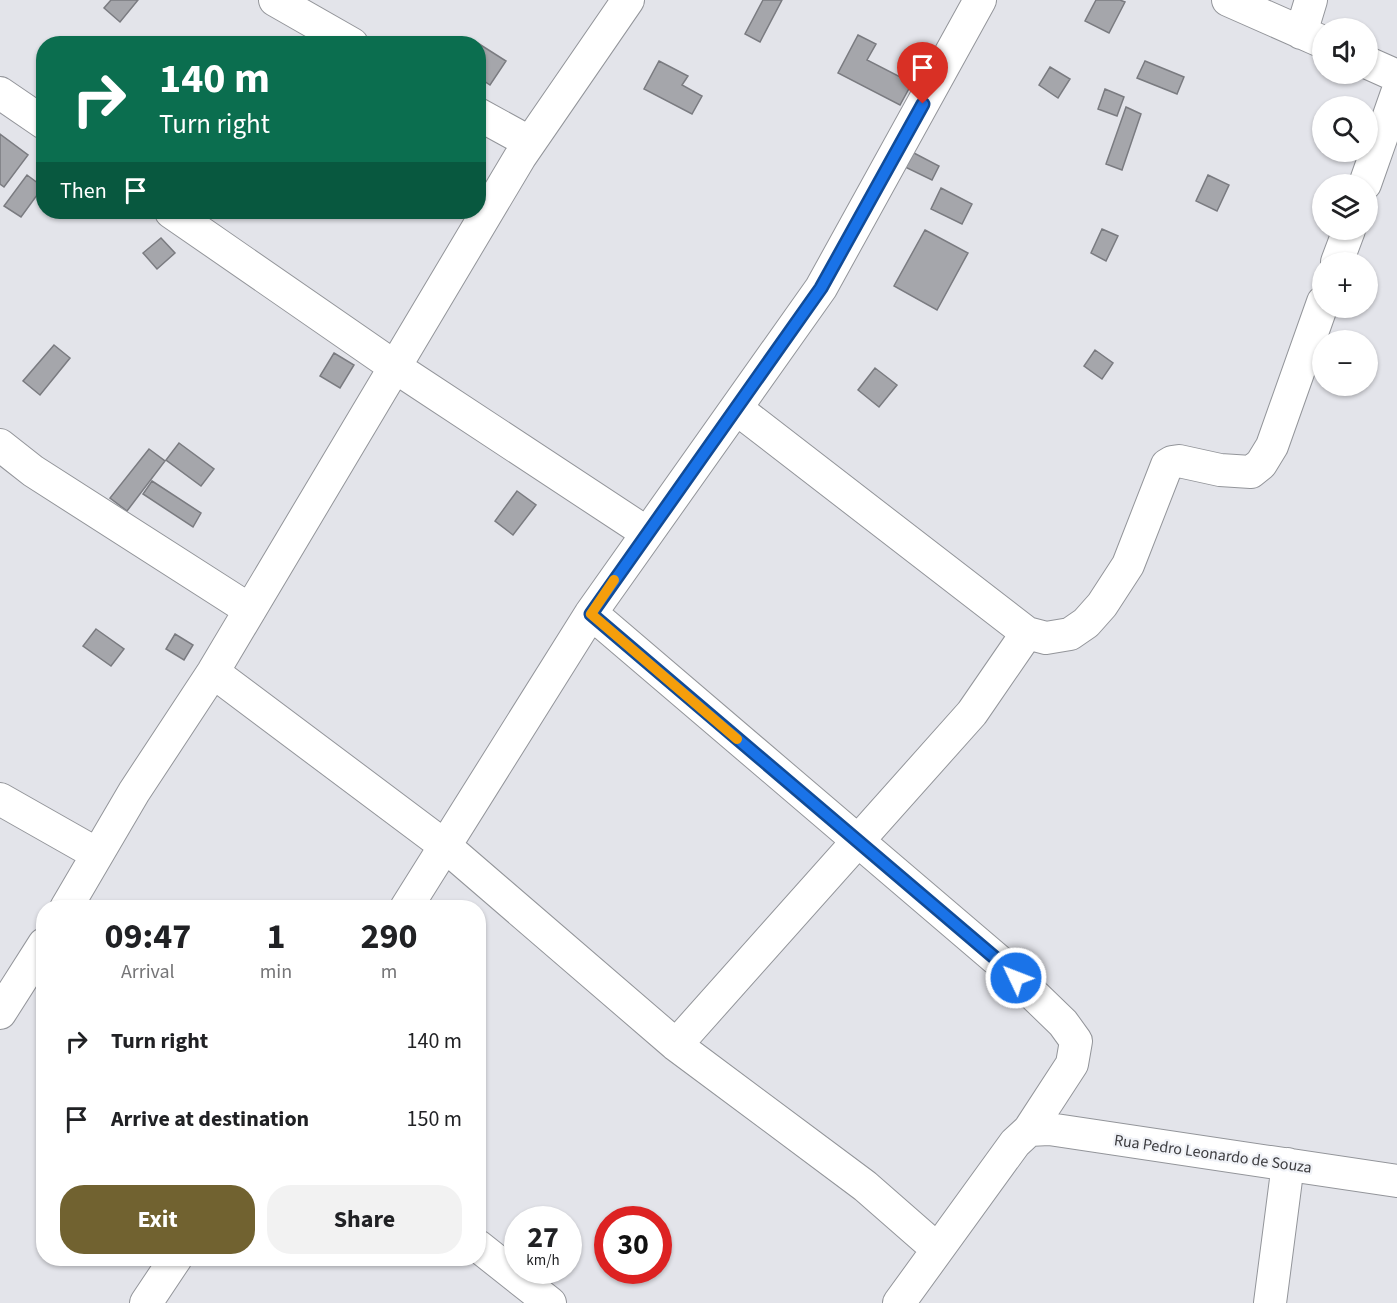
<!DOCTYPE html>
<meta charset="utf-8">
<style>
body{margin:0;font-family:"Source Sans 3",sans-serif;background:#f2f2f2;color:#202124;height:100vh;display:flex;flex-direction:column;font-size:22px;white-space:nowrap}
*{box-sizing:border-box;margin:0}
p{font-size:20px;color:#757577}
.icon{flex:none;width:33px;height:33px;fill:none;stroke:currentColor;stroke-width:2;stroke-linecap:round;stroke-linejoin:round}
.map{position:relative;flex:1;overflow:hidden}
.drawer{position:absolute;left:36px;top:900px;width:450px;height:366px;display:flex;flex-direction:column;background:#fff;border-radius:24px;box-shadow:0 2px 4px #0004}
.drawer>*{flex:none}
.banner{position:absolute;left:36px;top:36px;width:450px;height:183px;border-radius:24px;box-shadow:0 2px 4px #0004;background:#0b6e4f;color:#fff;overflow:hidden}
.controls{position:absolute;left:1312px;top:18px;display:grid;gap:12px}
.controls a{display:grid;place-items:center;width:66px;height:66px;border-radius:50%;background:#fff;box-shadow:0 2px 4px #0004;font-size:30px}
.speed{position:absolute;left:504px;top:1206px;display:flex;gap:12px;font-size:30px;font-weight:700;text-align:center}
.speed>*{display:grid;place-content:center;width:78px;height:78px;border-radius:50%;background:#fff;box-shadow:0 2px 4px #0004;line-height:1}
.speed small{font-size:15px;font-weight:400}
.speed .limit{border:9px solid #d22;background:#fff;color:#111}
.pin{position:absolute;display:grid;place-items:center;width:51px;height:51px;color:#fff;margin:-62px -26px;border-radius:50% 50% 50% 0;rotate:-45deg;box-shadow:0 0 6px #0007}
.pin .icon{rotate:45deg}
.me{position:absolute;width:66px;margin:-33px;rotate:313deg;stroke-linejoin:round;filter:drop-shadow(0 0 4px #0008)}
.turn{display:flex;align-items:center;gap:21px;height:126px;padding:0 24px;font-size:27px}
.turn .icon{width:78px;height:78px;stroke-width:2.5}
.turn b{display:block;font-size:42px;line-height:51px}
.then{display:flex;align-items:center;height:57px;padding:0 24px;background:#0003;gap:12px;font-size:22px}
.eta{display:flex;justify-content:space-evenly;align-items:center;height:102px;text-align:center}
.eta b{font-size:36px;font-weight:700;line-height:42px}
.primary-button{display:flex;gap:12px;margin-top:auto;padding:12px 24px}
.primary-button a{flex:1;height:69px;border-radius:24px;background:#716230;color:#fff;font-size:24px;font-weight:700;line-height:69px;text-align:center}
.primary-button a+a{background:#f2f2f2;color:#202124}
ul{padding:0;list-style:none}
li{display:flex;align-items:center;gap:18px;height:78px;padding:0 24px}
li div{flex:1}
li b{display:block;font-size:22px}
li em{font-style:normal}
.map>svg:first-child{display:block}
</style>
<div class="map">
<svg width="1397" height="1303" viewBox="0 0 1397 1303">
<rect width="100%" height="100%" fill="#e3e4ea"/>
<!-- building -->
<path fill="#a5a6ab" stroke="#7a7b80" stroke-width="1.5" d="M111 0H138L120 22 104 8Z
M763 0H782L760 42 745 34Z
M1096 0H1120L1125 2 1109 33 1085 21Z
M858 35 876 44 867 60 912 83 900 105 838 73Z
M476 42 506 61 490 85 478 77V44H475Z
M659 61 688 76 682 85 702 96 692 114 644 89Z
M1145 61 1184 77 1177 94 1137 78Z
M1050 67 1070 79 1058 98 1039 85Z
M1105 89 1124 97 1117 116 1098 109Z
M1126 107 1141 114 1122 170 1106 164Z
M0 134 28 155 4 187 0 184Z
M912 152 939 166 932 180 905 167Z
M27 175 43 187 21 217 4 206Z
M1208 175 1229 185 1217 211 1196 201Z
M941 188 972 204 962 224 931 209Z
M1102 229 1118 236 1106 261 1091 253Z
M925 230 968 253 937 310 894 286Z
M161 238 175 253 157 269 143 253Z
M54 345 70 358 40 395 23 381Z
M1095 350 1113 363 1102 379 1084 366Z
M334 353 354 365 340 388 320 376Z
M875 368 897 385 879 407 858 390Z
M179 443 214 469 201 486 166 460Z
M149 449 165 461 127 511 110 498Z
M152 481 201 513 193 527 143 494Z
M517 491 536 505 513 535 495 521Z
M96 629 124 649 111 666 83 646Z
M175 634 193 645 184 660 166 649Z"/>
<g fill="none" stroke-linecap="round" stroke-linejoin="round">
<!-- minor casing -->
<g stroke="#93959a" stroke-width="34">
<path id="minor" d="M275 0 352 44
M1228 0 1323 42
M1301 33 1311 0
M1368 63 1397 76
M0 93 44 123
M478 114 529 142
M1365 184 1397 93
M171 212 395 367 647 533
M1337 262 1349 230
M737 409 1027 633 1046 638 1070 634 1086 623 1102 605 1128 565 1167 465 1172 462 1179 461 1220 470 1251 472 1261 464 1272 446 1323 302
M0 445 33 471 250 610
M591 613 1001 963 1063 1023 1076 1041 1072 1064 1029 1130 1015 1143 899 1303
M213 672 445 846 676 1045 865 1186 937 1249
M0 799 97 854
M66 908 134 792 213 672 520 157 628 0
M406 908 591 613 821 288 980 0
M0 1013 44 944
M676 1045 972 713 1027 633
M1029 1130 1049 1129 1397 1181
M478 1246 550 1303
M146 1303 176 1258
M1270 1303 1288 1164"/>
</g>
<!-- minor -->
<use href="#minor" stroke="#fff" stroke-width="32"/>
</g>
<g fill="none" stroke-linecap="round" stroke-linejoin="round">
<!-- route casing -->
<g stroke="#114b97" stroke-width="15">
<path id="route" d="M923 104 821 288 591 614 1001 963 1016 978"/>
</g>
<!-- route -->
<use href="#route" stroke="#1a73e8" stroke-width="10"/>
<!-- slow -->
<path stroke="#f59e0b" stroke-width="10" d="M614 580 591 614 737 739"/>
</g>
<g text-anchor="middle" stroke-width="4.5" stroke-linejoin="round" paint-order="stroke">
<!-- street labels -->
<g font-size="16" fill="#3c3c3f" stroke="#f0f2f7">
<text transform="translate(1213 1153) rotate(8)" y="6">Rua Pedro Leonardo de Souza</text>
</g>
</g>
</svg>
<div class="controls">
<a><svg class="icon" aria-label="sound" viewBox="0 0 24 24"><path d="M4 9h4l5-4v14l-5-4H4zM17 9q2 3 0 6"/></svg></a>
<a><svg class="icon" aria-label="search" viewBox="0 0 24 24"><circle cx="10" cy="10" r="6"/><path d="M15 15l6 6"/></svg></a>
<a><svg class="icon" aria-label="layers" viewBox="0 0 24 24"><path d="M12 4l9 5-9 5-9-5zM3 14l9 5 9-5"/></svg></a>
<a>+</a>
<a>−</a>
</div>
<div class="speed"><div>27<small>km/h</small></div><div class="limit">30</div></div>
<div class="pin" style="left:923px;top:104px;background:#d93025"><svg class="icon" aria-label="arrive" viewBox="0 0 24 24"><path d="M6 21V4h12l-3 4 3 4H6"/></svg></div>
<svg class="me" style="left:1016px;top:978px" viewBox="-20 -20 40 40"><circle r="17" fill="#1a73e8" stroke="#fff" stroke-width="3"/><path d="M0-11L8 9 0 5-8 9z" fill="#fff"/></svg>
<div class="banner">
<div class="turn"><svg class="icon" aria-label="right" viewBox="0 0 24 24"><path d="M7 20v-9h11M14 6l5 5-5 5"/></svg><div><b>140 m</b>Turn right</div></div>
<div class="then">Then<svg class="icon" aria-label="arrive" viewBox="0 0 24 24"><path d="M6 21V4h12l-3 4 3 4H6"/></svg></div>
</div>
<section class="drawer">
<div class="eta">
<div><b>09:47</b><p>Arrival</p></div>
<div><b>1</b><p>min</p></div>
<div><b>290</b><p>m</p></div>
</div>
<ul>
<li><svg class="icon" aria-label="right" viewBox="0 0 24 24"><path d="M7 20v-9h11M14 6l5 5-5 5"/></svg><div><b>Turn right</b></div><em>140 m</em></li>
<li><svg class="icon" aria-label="arrive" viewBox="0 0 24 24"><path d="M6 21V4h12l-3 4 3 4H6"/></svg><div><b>Arrive at destination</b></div><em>150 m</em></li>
</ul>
<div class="primary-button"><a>Exit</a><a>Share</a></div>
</section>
</div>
